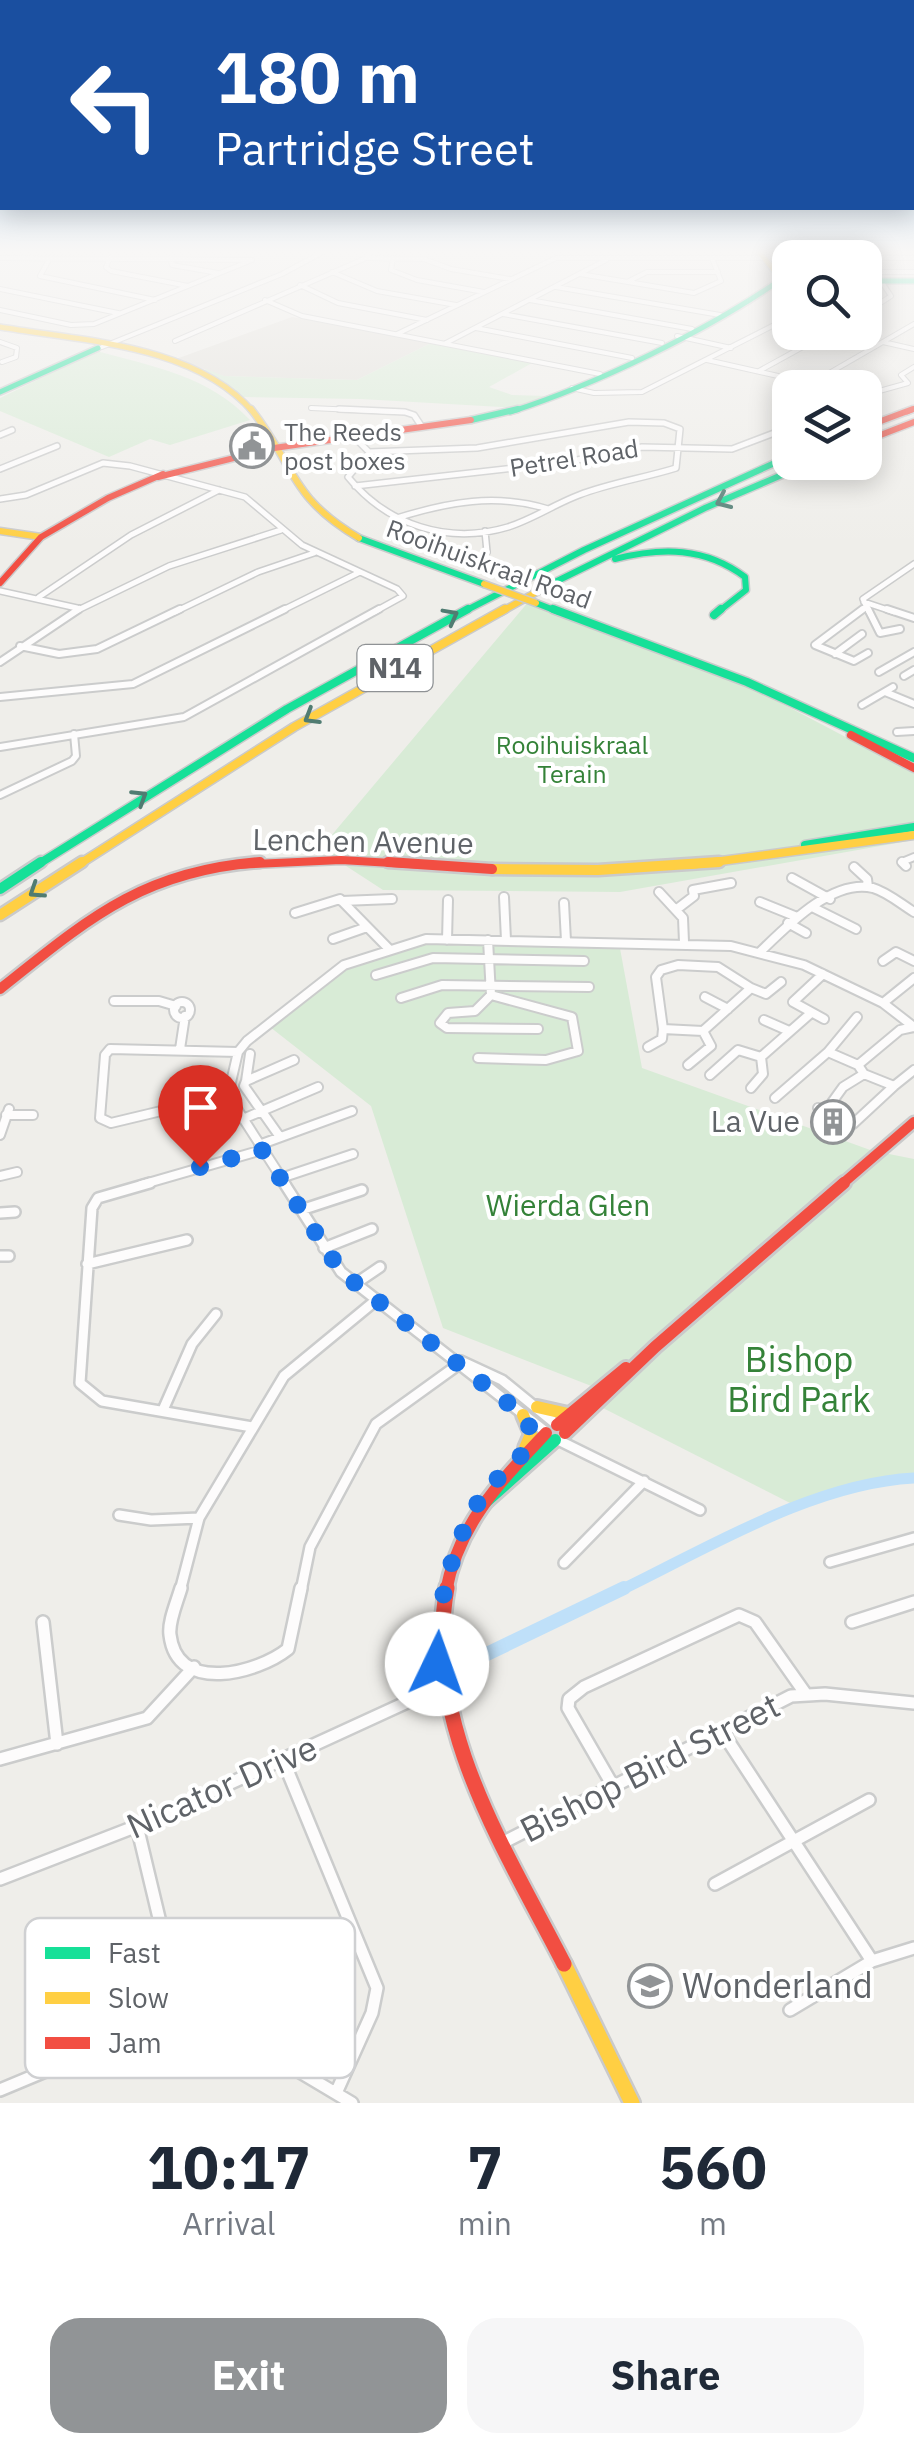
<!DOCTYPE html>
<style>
body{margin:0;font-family:"IBM Plex Sans",sans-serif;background:#f6f6f7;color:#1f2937;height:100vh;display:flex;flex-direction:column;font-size:38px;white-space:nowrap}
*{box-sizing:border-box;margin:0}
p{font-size:32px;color:#747a83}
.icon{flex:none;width:55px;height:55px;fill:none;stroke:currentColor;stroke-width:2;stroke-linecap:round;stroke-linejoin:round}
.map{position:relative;height:2103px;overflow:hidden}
.side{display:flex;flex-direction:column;background:#fff;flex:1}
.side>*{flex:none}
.hud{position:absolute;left:0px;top:0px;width:915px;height:210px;box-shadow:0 5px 25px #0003;background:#1a4fa0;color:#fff;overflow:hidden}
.controls{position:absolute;left:772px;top:240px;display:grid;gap:20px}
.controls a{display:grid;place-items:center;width:110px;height:110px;border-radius:20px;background:#fff;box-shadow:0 5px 25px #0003;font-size:50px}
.pin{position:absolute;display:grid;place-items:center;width:85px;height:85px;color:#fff;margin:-102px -42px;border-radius:50% 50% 50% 0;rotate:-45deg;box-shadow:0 0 10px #0007}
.pin .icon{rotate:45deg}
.me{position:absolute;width:110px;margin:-55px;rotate:3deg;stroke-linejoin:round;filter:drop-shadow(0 0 8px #0008)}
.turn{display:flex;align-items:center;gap:35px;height:210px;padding:0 50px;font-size:45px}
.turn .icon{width:130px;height:130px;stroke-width:2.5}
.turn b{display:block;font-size:70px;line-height:85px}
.eta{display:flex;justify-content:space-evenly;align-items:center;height:170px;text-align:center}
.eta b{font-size:60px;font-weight:800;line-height:70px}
.button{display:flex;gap:20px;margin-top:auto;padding:20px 50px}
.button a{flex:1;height:115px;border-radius:30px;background:#919496;color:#fff;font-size:40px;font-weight:800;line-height:115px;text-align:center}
.button a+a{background:#f6f6f7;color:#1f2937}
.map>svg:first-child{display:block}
</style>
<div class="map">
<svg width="914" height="2103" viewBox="0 0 914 2103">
<rect width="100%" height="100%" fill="#efeeea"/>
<!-- education -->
<path fill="#e2e0da" d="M292 317 431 343 357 380 223 376 176 359Z"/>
<!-- green -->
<path fill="#d8ebd6" d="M431 343 532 363 489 387 512 395 548 396 519 408 361 399 242 397 202 374 206 369 224 376 357 380Z
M97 351C154 367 209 376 250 420L170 445 150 439 109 457 0 411V398Z
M529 601 739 681 914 773V840L620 892 383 890 320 849Z
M425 941 619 943 642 1068 873 1151 599 1389 443 1328 371 1106 270 1027 344 967Z
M879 1152 914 1159V1478L892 1479 796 1506 599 1406 632 1373 791 1241Z"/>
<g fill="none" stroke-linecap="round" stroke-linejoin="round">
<!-- canal-far1 -->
<path stroke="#bfe0f9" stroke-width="11" d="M619 1591C708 1548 814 1483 914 1478"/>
<!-- canal -->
<path stroke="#bfe0f9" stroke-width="14" d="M464 1665 624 1588"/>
<!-- street-far5 casing -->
<g stroke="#cbcccc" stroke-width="6">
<path id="street-far5" d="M0 258 252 260 94 324 71 325 0 310
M50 258 40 276 155 300
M110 258 106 267 111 271 188 286
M170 258 172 265 218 273
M368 258 424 259 451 269 510 279
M393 258 391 270 417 280 484 292
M865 258H914
M332 272 377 291 456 305
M865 272H914
M580 274 694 293 721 281 712 258
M629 281 647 272H718
M300 285 338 303 427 320
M556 287 720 315
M0 289 118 313
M265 300 302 316 600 374
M530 300 692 329
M865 313 891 296 881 281
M503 314 662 343
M476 328 632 358
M397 334 556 258H762
M677 336 731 348
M175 341 366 258 370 252
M0 342 17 348 16 357 2 362
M883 342 914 349
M446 343 606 260
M102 347 282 274 323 252
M707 360 831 388
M759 371 830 332
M812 383 914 324
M572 388 594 393 642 392 790 317
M865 395 908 383 901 375 914 367
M311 408 398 412"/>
</g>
<!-- street-far4 casing -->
<g stroke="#cbcccc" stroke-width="8">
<path id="street-far4" d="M339 409 405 412 414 415 422 427
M629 422 664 423 680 429 676 468C644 478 610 483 579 495 555 504 533 519 508 527 448 545 387 525 348 477L369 452 477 448Z
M0 435 12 430
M352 435 369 452
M0 469 57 446
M355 486 567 462 642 447 732 449 790 427
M0 499 26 495 103 463 130 466 245 497 302 545 397 589 403 596 374 612
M397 518C448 502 496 493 548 509
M485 531 487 552
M0 591 77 608
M39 597 131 535 219 490
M864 602 894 612
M74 612 169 566 281 530
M175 612 258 572 314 553
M279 612 358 573
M859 612 867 606
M869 612 863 599 914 564"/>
</g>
<!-- street-far3 casing -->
<g stroke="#cbcccc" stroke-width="10">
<path id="street-far3" d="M863 609 815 645 854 661 868 653
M868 609 880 633 900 629
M887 609 914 618
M20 646 59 654 97 649 180 609
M835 654 862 634
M0 662 79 609
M879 672 914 652
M904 676 914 670
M885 692 914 704
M0 697 133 684 285 609
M862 705 893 687
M897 732 914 731
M0 747 184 717 379 609
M0 795 72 761 76 756 74 734
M905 865 902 862 914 857"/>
</g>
<!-- street-far2 casing -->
<g stroke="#cbcccc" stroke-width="12">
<path id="street-far2" d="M902 862 906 866
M854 867 867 879 868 887
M792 878 830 899
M659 892 683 918 684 942
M504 897 506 940
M342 901 392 899
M760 902 797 917
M564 903 566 941
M814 908 856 929
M677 909 694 896 693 890 731 883
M295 913 340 899 389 949
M788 923 806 933
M333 939 367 927
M447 940 448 900
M488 940 491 995 475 1011 448 1013 440 1023 447 1028 538 1029
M759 953C785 928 832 878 873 888 887 892 901 904 914 912
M883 961 896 952 914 961
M678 965 718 967 751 988 703 1031 663 1029 656 977 661 970Z
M823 974 793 1002 824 1019
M376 975 433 958 584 961
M751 988 766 994 781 982
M705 997 728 1009
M401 998 442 985 589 987
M114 1001H159L176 1006
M174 1010a8 8 0 1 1 16 0a8 8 0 1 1-16 0Z
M883 1003 914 978
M764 1020 789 1031
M914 1027 900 1030 858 1065 864 1074 894 1086 914 1070
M648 1047 662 1039 663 1029
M180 1049 185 1016
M828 1052 858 1065
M478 1058 546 1060 578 1051 572 1017 491 995
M688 1065 711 1046 703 1031
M710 1075 738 1050 761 1057
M246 1081 250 1054
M751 1088 763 1074 761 1057 811 1013
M228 1095 111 1123 100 1118 105 1055 110 1049 238 1052
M775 1098 828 1052 857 1017
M818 1108 825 1112 843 1087 864 1074
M6 1115H33
M243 1119 318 1087
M853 1124 894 1086
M0 1135 9 1109
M280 1137 244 1086 246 1081 294 1060
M259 1145 352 1111
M0 1176 17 1172
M281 1178 353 1154
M141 1185 262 1150
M286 1185 228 1095 238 1052 247 1041 344 965 426 939 731 946 804 965 883 1003 914 1027"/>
</g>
<!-- street-far1 casing -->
<g stroke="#cbcccc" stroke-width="14">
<path id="street-far1" d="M150 1183 98 1198 92 1208 80 1383 102 1401 252 1427
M284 1183 341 1272 546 1432
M301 1210 362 1190
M0 1213 15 1212
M324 1248 372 1229
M0 1256H9
M87 1264 187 1240
M355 1284 380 1267
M461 1361 502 1380 556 1424
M163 1410 192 1344 216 1314
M558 1440 700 1510
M119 1515 151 1520 199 1518
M830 1562 914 1538
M564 1563 644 1481
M180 1591 199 1518 284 1376 375 1301
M301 1591 310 1547 376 1424 462 1362"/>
</g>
<!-- street casing -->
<g stroke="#cbcccc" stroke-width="16">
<path id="street" d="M181 1588C177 1602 168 1622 170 1635 177 1695 258 1673 288 1649L301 1588
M43 1622 57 1744
M852 1622 914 1602
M721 1730 872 1961
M0 1759 147 1718 194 1667
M283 1760 377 1988 372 2013 336 2093
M613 1786 568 1708 569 1699 584 1687 739 1615 755 1622 805 1693
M137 1826 182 2014 223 2026 352 2103
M506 1841 791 1696 825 1694 914 1703
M0 1879 137 1826 440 1687
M715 1884 869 1800
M790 2010 872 1961 914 1948
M0 2090 182 2014"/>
</g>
<!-- fast-far4 casing -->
<g stroke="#cacacb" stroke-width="8">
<path id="fast-far4" d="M865 281H914
M0 392 98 348
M510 412C595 385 707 331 780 280"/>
</g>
<!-- fast-far3 casing -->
<g stroke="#cacacb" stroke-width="9">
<path id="fast-far3" d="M471 420 518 409
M359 538 484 584
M615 559C662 547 705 547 745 577L746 590 718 612
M549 585 705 508 812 462
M536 603 559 612
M463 612 584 550 790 456"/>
</g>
<!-- fast-far2 casing -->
<g stroke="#cacacb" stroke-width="11">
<path id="fast-far2" d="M553 609 747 682 914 758
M714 615 721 609
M805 845 914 827
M37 865 287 709 468 609"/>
</g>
<!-- fast-far1 casing -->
<g stroke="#cacacb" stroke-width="15">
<path id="fast-far1" d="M0 889 41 862"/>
</g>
<!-- fast casing -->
<g stroke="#cacacb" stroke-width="18">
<path id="fast" d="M481 1506 555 1440"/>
</g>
<!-- slow-far5 casing -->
<g stroke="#cacacb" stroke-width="8">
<path id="slow-far5" d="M759 252 780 277
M0 327C81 341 195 344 253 412"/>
</g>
<!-- slow-far4 casing -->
<g stroke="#cacacb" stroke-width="9">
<path id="slow-far4" d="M251 409C295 465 289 497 359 538
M0 531 41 537
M501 612 549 585"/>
</g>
<!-- slow-far3 casing -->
<g stroke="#cacacb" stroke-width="11">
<path id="slow-far3" d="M78 865 294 727 505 609
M691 865 914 835"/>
</g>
<!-- slow-far2 casing -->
<g stroke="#cacacb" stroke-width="15">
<path id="slow-far2" d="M492 869 598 870 719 862
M0 915 82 862"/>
</g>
<!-- slow-far1 casing -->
<g stroke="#cacacb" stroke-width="18">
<path id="slow-far1" d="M537 1407 568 1414
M523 1415 531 1434 525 1448"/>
</g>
<!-- slow casing -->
<g stroke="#cacacb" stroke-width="20">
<path id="slow" d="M564 1964 632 2103"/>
</g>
<!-- jam-far5 casing -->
<g stroke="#cacacb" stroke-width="8">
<path id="jam-far5" d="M907 412 914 409"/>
</g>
<!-- jam-far4 casing -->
<g stroke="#cacacb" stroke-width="9">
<path id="jam-far4" d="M865 427 913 409
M865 441 914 422
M158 477 274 448 471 420
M0 583 41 537 108 498 163 474"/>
</g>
<!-- jam-far3 casing -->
<g stroke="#cacacb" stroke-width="11">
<path id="jam-far3" d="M851 735 914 768
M234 865 341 860 426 865"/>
</g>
<!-- jam-far2 casing -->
<g stroke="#cacacb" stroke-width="15">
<path id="jam-far2" d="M388 862 492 869
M0 989C88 919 142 871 260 862
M841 1185 914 1122"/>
</g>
<!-- jam-far1 casing -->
<g stroke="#cacacb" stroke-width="18">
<path id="jam-far1" d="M557 1425 626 1368
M565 1433 655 1347 844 1183
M446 1591C459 1523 500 1482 546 1433"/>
</g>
<!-- jam casing -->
<g stroke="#cacacb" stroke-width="20">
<path id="jam" d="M447 1588C422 1722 505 1849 564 1964"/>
</g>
<!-- street-far5 -->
<use href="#street-far5" stroke="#fdfcfc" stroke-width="4"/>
<!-- street-far4 -->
<use href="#street-far4" stroke="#fdfcfc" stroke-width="5"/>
<!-- street-far3 -->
<use href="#street-far3" stroke="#fdfcfc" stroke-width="6"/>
<!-- street-far2 -->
<use href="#street-far2" stroke="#fdfcfc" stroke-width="8"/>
<!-- street-far1 -->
<use href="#street-far1" stroke="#fdfcfc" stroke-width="9"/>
<!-- street -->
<use href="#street" stroke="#fdfcfc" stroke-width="11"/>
<!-- fast-far4 -->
<use href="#fast-far4" stroke="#16e098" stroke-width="5"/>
<!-- fast-far3 -->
<use href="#fast-far3" stroke="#16e098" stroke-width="6"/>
<!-- fast-far2 -->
<use href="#fast-far2" stroke="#16e098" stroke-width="8"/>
<!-- fast-far1 -->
<use href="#fast-far1" stroke="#16e098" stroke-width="10"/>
<!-- fast -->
<use href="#fast" stroke="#16e098" stroke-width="12"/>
<!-- slow-far5 -->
<use href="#slow-far5" stroke="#ffcf43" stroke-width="5"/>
<!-- slow-far4 -->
<use href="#slow-far4" stroke="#ffcf43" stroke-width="6"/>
<!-- slow-far3 -->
<use href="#slow-far3" stroke="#ffcf43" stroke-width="8"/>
<!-- slow-far2 -->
<use href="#slow-far2" stroke="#ffcf43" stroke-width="10"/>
<!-- slow-far1 -->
<use href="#slow-far1" stroke="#ffcf43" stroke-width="12"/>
<!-- slow -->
<use href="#slow" stroke="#ffcf43" stroke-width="15"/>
<!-- jam-far5 -->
<use href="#jam-far5" stroke="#f24e42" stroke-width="5"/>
<!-- jam-far4 -->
<use href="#jam-far4" stroke="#f24e42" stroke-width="6"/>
<!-- jam-far3 -->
<use href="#jam-far3" stroke="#f24e42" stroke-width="8"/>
<!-- jam-far2 -->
<use href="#jam-far2" stroke="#f24e42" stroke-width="10"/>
<!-- jam-far1 -->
<use href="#jam-far1" stroke="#f24e42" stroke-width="12"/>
<!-- jam -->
<use href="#jam" stroke="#f24e42" stroke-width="15"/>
<!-- slow-bridge casing -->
<g stroke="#cacacb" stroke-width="9" stroke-linecap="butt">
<path id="slow-bridge" d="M484 584 536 603"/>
</g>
<!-- slow-bridge -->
<use href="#slow-bridge" stroke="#ffcf43" stroke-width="6"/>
</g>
<!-- one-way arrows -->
<defs><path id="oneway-chevron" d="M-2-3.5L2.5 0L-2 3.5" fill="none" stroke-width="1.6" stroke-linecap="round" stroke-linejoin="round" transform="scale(2.5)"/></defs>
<g stroke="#507c72">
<use href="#oneway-chevron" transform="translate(723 501) rotate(156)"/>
<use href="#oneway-chevron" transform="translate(451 616) rotate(-28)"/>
<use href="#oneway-chevron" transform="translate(311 717) rotate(149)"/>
<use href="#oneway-chevron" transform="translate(140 797) rotate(-32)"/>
<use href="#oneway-chevron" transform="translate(36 891) rotate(147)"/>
</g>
<!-- sky -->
<linearGradient id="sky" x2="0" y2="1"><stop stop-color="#97c6ef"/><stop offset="0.46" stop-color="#f8f7f6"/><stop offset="1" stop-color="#f8f7f6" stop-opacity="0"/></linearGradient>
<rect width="914" height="547" fill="url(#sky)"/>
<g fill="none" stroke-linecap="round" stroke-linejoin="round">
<!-- route -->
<path stroke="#1a73e8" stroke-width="18" stroke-dasharray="0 32.4" d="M200 1167 262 1150 341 1272 518 1411C525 1418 533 1428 530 1438 524 1461 499 1474 485 1492 453 1537 435 1610 437 1664"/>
</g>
<!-- icons -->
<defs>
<g id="civic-ring" transform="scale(2.25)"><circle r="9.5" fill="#fff" stroke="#919496" stroke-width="1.5"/><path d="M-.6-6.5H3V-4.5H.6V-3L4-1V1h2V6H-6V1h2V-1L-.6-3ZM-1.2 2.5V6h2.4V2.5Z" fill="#919496"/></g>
<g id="building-ring" transform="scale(2.25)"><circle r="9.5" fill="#fff" stroke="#919496" stroke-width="1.5"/><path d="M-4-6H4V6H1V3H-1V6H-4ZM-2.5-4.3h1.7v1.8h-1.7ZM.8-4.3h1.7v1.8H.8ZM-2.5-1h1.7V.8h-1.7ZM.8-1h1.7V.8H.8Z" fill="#919496"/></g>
<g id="school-ring" transform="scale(2.25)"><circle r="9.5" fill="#fff" stroke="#919496" stroke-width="1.5"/><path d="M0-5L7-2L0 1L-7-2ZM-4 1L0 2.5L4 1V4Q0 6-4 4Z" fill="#919496"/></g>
</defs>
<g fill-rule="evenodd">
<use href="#civic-ring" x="252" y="446"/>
<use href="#building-ring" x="833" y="1122"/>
<use href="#school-ring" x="650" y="1986"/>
</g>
<g text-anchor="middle" stroke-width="8" stroke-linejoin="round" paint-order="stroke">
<!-- far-poi labels -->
<g font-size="25" fill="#5f6368" stroke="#fff" text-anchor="start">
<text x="284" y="441">The Reeds<tspan x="284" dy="29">post boxes</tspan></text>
</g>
<!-- far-street labels -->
<g font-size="25" fill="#5f6368" stroke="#fff">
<text transform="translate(574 458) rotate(-9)" y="9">Petrel Road</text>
<text transform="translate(489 564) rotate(20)" y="9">Rooihuiskraal Road</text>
</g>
<!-- far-park labels -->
<g font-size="25" fill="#348238" stroke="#fff">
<text x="572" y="754">Rooihuiskraal<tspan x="572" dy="29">Terain</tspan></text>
</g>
<!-- shield labels -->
<rect fill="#fff" stroke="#8f9295" stroke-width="2.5" x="357.5" y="645" width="75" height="46" rx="8"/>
<g font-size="28" font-weight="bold" fill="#5f6368">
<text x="395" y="678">N14</text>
</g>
<!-- street labels -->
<g font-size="30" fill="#5f6368" stroke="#fff">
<text transform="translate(363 842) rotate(1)" y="10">Lenchen Avenue</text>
</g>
<!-- poi labels -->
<g font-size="30" fill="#5f6368" stroke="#fff" text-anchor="end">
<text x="800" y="1132">La Vue</text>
</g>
<!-- park labels -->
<g font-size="30" fill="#348238" stroke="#fff">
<text x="568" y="1216">Wierda Glen</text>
</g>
<!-- near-park labels -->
<g font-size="35" fill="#348238" stroke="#fff">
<text x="799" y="1372">Bishop<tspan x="799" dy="40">Bird Park</tspan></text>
</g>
<!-- near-street labels -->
<g font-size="35" fill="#5f6368" stroke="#fff">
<text transform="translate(650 1768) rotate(-27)" y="12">Bishop Bird Street</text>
<text transform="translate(222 1787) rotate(-24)" y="12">Nicator Drive</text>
</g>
<!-- near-poi labels -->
<g font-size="35" fill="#5f6368" stroke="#fff" text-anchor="start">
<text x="682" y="1998">Wonderland</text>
</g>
</g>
<!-- legend -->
<rect x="25" y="1918" width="330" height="160" rx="15" fill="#fff" stroke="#cfd0d2" stroke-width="2.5"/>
<rect x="45" y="1947" width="45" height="12" fill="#16e098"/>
<rect x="45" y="1992" width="45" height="12" fill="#ffcf43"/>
<rect x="45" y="2037" width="45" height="12" fill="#f24e42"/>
<g font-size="28" fill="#5f6368">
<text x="108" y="1963">Fast</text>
<text x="108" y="2008">Slow</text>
<text x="108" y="2053">Jam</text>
</g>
</svg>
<div class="controls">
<a><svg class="icon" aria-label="search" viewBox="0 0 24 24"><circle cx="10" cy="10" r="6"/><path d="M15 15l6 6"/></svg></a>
<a><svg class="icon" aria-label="layers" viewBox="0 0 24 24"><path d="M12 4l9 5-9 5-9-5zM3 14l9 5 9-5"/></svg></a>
</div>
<div class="pin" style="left:200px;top:1167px;background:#d93025"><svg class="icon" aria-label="arrive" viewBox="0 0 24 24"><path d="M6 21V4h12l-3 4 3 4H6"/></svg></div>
<svg class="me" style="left:437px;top:1664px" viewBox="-20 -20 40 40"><circle r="19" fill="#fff"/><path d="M0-13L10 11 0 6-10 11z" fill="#1a73e8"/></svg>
<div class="hud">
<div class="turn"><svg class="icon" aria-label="left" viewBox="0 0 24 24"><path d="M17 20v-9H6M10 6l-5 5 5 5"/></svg><div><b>180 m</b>Partridge Street</div></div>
</div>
</div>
<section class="side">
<div class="eta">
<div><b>10:17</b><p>Arrival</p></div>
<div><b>7</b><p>min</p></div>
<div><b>560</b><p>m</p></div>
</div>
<div class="button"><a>Exit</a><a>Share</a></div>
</section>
